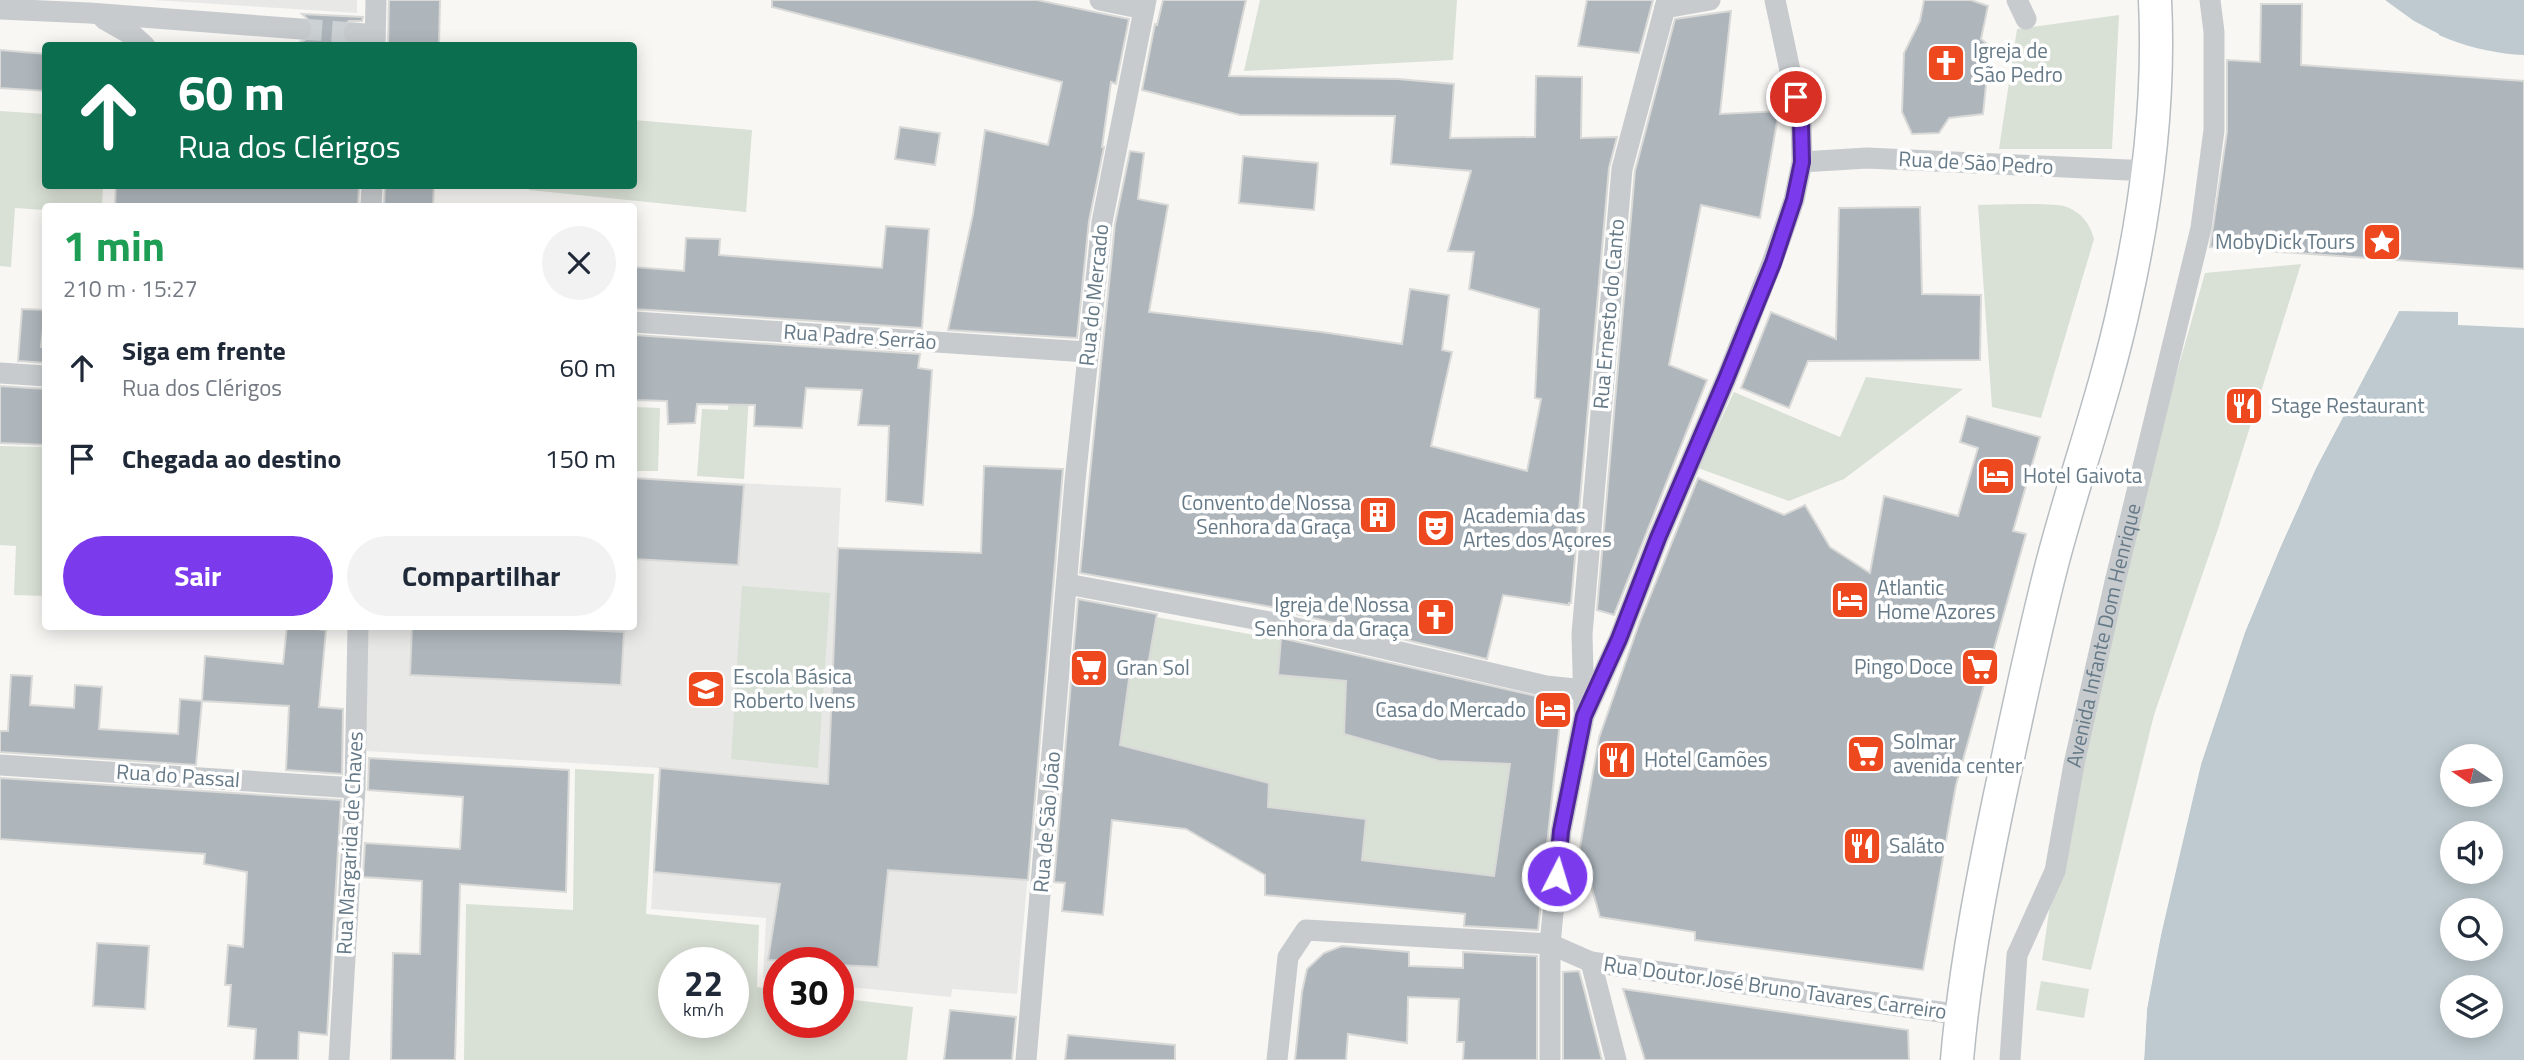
<!DOCTYPE html>
<html lang="pt">
<meta charset="utf-8">
<style>
body{margin:0;font-family:"Titillium Web",sans-serif;background:#f2f2f3;color:#1f2937;height:100vh;display:flex;flex-direction:column;font-size:26px;white-space:nowrap}
*{box-sizing:border-box;margin:0}
p{font-size:23px;color:#747a83}
.icon{flex:none;width:38px;height:38px;fill:none;stroke:currentColor;stroke-width:2;stroke-linecap:round;stroke-linejoin:round}
.map{position:relative;flex:1;overflow:hidden}
.details{position:absolute;left:42px;top:203px;width:595px;height:427px;display:flex;flex-direction:column;background:#fff;border-radius:7px;box-shadow:0 4px 18px #0003}
.details>*{flex:none}
.hud{position:absolute;left:42px;top:42px;width:595px;height:147px;border-radius:7px;box-shadow:0 4px 18px #0003;background:#0b6e4f;color:#fff;overflow:hidden}
.needle{width:46px;rotate:283deg}
.tools{position:absolute;left:2440px;top:744px;display:grid;gap:14px}
.tools a{display:grid;place-items:center;width:63px;height:63px;border-radius:50%;background:#fff;box-shadow:0 4px 18px #0003;font-size:35px}
.speed{position:absolute;left:658px;top:947px;display:flex;gap:14px;font-size:35px;font-weight:700;text-align:center}
.speed>*{display:grid;place-content:center;width:91px;height:91px;border-radius:50%;background:#fff;box-shadow:0 4px 18px #0003;line-height:1}
.speed small{font-size:18px;font-weight:400}
.speed .limit{border:10px solid #d22;background:#fff;color:#111}
.pin{position:absolute;display:grid;place-items:center;width:60px;height:60px;color:#fff;margin:-30px;border:4px solid #fff;border-radius:50%;box-shadow:0 2px 7px #0007}
.me{position:absolute;width:77px;margin:-38px;rotate:5deg;stroke-linejoin:round;filter:drop-shadow(0 0 5px #0008)}
.turn{display:flex;align-items:center;gap:24px;height:147px;padding:0 21px;font-size:32px}
.turn .icon{width:91px;height:91px;stroke-width:2.5}
.turn b{display:block;font-size:49px;line-height:60px}
.round{display:grid;place-items:center;flex:none;width:74px;height:74px;border-radius:37px;background:#f2f2f3}
.summary{display:flex;align-items:center;justify-content:space-between;height:119px;padding:0 21px}
h1{font-size:42px;font-weight:700;line-height:52px;color:#1e9e55}
.cta{display:flex;gap:14px;margin-top:auto;padding:14px 21px}
.cta a{flex:1;height:80px;border-radius:42px;background:#7c3aed;color:#fff;font-size:28px;font-weight:700;line-height:80px;text-align:center}
.cta a+a{background:#f2f2f3;color:#1f2937}
ul{padding:0;list-style:none}
li{display:flex;align-items:center;gap:21px;height:91px;padding:0 21px}
li div{flex:1}
li b{display:block;font-size:26px}
li em{font-style:normal}
.map>svg:first-child{display:block}
</style>
<div class="map">
<svg width="2524" height="1060" viewBox="0 0 2524 1060">
<rect width="100%" height="100%" fill="#f8f7f4"/>
<!-- built -->
<path fill="#e8e9e7" d="M152 0H357V13Z
M634 478 841 488 838 548 1057 556 1017 994 952 989 951 997 838 986V962H779V980L763 978 766 918 651 909 659 768 366 751 367 627 634 626Z"/>
<!-- green -->
<path fill="#d9e0d5" fill-rule="evenodd" d="M1260 0H1457L1453 60 1244 71Z
M2119 15 2112 149H1999L2017 29Z
M0 111 45 114 46 186H103L102 206H46L45 210 15 208 11 267 0 266Z
M634 120 752 130 746 212 529 190V186H634Z
M1978 205C1997 205 2053 202 2067 207 2082 213 2090 224 2094 239L2041 418 1992 407Z
M2301 264 2218 529 2154 715 2091 970 2042 960 2055 871 2162 425 2205 273Z
M731 377H750L744 479 697 476 702 409 728 410Z
M1866 377 1963 389 1844 479 1789 501 1698 468 1734 392 1840 437Z
M634 407 660 408 658 471H634Z
M0 446 45 447V596L14 595 16 546 0 545Z
M742 586 830 593 818 768 731 759Z
M1156 617 1281 640 1279 675 1346 681 1345 734 1439 761 1510 764 1494 876 1362 860 1366 819 1268 807 1120 745 1131 665Z
M575 769 654 774 646 914 759 925 757 987 779 990V1022H838V998L913 1007 907 1060H464L466 904 573 910ZM674 962H733V1022H674Z
M2041 981 2089 989 2084 1018 2036 1010Z"/>
<!-- water -->
<path fill="#becacf" fill-rule="evenodd" d="M2385 0H2524V55C2475 53 2421 34 2385 0Z
M2399 311 2458 312V325L2524 328V1060H2144L2147 1009 2167 903 2201 764 2245 632 2280 548 2316 468ZM2452 756H2490V794H2452ZM2452 833H2490V872H2452ZM2452 910H2490V948H2452ZM2452 987H2490V1026H2452Z"/>
<!-- pier -->
<path fill="#f8f7f4" d="M2381 0H2385L2414 21 2439 34 2438 38 2412 24 2388 8Z
M2395 311H2399L2316 468 2280 548 2245 632 2201 764 2154 965 2147 1009 2144 1060H2140L2143 1008 2164 902 2197 764 2242 631 2276 547 2313 467Z"/>
<!-- building -->
<path fill="#aeb6bc" stroke="#d9d9d7" stroke-width="2" d="M389 0H440L439 46H388Z
M772 0H1037L1129 19 1116 84 1111 82 1102 147H1104L1089 221 1077 338 948 330 973 214 985 130 1048 145 1062 82 772 7Z
M1163 0H1246L1229 76 1398 79 1454 84 1450 138 1535 137 1536 76 1582 77 1581 138 1617 137 1609 168 1571 603H1569V605L1503 595 1487 659 1283 611V609L1080 573 1115 224 1130 151 1144 153 1138 199 1168 205 1149 312 1322 332 1402 344 1410 289 1449 295 1442 350 1452 352 1431 446 1527 471 1541 399 1535 398 1539 309 1469 289 1474 252 1448 251 1471 171 1391 164 1395 116 1240 115 1142 90 1155 24 1157 25Z
M1587 0H1653L1639 53 1578 46Z
M1924 0H1971L1988 6 1981 39 1990 46 1983 114 1949 118 1939 133 1912 134 1902 112 1904 53 1920 21Z
M2261 4H2302L2301 65 2524 81V269L2210 247 2227 132V60L2260 62Z
M1731 11 1720 114 1779 111 1760 218 1701 205 1669 365 1707 380 1614 615 1597 610 1635 171 1675 19Z
M302 14 363 17 362 21H349L343 26 342 38 351 46H300V42L311 37 314 29 312 23Z
M0 50 46 54V91L0 88Z
M900 127 940 133 935 165 895 159Z
M1243 156 1318 163 1314 210 1239 203Z
M116 186H359L358 206H115Z
M385 186H434L433 206H384Z
M1920 207 1922 294 1981 295 1980 360 1808 361 1789 408 1741 388 1771 312 1836 339 1839 208Z
M886 226 929 229 922 328 634 309V267L684 271 686 238 720 239 719 255 882 268Z
M22 309 45 310 41 347 46 348V363L18 361Z
M634 335 920 354 918 368 932 370 923 505 886 501 889 426 858 425 862 390 806 388 802 428 754 426 755 405 697 404 695 423 668 424 667 401 634 400Z
M0 386 46 389V445L0 443Z
M1967 416 2040 437 2013 531 2026 534 1956 785 1923 970 1695 940V932L1600 917 1590 882 1573 887 1599 738 1640 621 1698 478 1784 515 1805 505 1830 547 1870 573 1884 496 1958 516 1978 448 1960 442Z
M984 466 1063 469 1028 880 888 870 878 967 838 965V962L768 960 780 884 654 872 660 768 828 784 838 548 981 553Z
M634 478 744 485 738 565 634 559Z
M1078 599 1157 614 1147 671 1131 665 1120 745 1269 783 1268 807 1366 819 1362 860 1494 876 1510 764 1439 761 1344 734 1346 681 1278 675 1281 638 1562 702 1538 930 1464 926 1465 914 1265 895V875L1186 829 1112 820 1103 915 1062 911 1065 883 1054 882Z
M287 626 326 630 319 707 343 709 342 774 286 770 289 706 202 701 205 656 283 664Z
M412 626H509L624 632 621 685 410 675Z
M11 675 32 676 30 705 74 708 75 685 102 687 99 729 178 734 180 699 202 701 196 765 0 752V731H8Z
M369 758 569 770 566 892 460 884 455 1060H391L393 953 420 954 422 881 363 877 365 843 460 849 463 797 368 790Z
M0 778 341 800 327 1035 299 1032 298 1060H254L256 1029 228 1026 231 985H225L228 945 243 947 247 872 204 864 205 854 0 839Z
M97 943 149 946 145 1009 93 1006Z
M1342 946 1409 952V966L1463 968V952L1537 956V1060H1463L1464 1042H1457L1459 999 1408 997 1407 1043 1348 1034 1346 1060H1295L1302 992 1307 969 1324 953Z
M1579 971 1584 989 1602 1060H1563V972Z
M1623 989 1908 1030 1909 1060H1645Z
M950 1010 1016 1017 1012 1060H944Z
M1068 1035 1175 1045V1060H1065Z"/>
<g fill="none" stroke-linecap="round" stroke-linejoin="round">
<!-- street-tunnel -->
<path stroke="#ccd1d3" stroke-width="21" stroke-dasharray="21 10" stroke-linecap="butt" d="M301 29 354 33"/>
<!-- secondary casing -->
<g stroke="#b7bdc1" stroke-width="35">
<path id="secondary" d="M1957 1060C1965 965 1984 870 2004 776 2019 705 2034 634 2052 564 2075 476 2106 391 2125 302 2147 203 2160 102 2155 0"/>
</g>
<!-- street -->
<g stroke="#c7cbce" stroke-width="21">
<path d="M1100 0 1144 9"/>
<path d="M2017 0 2026 19"/>
<path d="M1665 8 1710 0"/>
<path d="M0 9 89 13 301 29"/>
<path d="M104 19 134 36 145 46"/>
<path d="M354 33 375 35"/>
<path d="M375 46 376 0"/>
<path d="M1802 162 1867 158 2149 171"/>
<path d="M371 206 372 186"/>
<path d="M634 322 1087 352"/>
<path d="M0 373 46 376"/>
<path d="M1067 584 1270 622 1546 686 1584 690"/>
<path d="M1584 710 1582 634 1622 169 1667 0"/>
<path d="M0 765 355 788"/>
<path d="M1591 962 1616 1060"/>
<path d="M339 1060 355 788 358 626"/>
<path d="M1026 1060 1075 481 1102 222 1146 0"/>
<path d="M1277 1060 1288 957 1306 930 1550 944 1591 962 1961 1015"/>
<path d="M1550 1060V944L1561 831 1584 716 1619 639 1658 538 1726 379 1772 263 1794 200 1802 162 1801 122 1775 0"/>
<path id="s1" d="M2010 1060 2017 955 2055 871 2074 764 2115 582 2201 228 2214 130V32L2210 0"/>
</g>
<!-- secondary -->
<use href="#secondary" stroke="#fff" stroke-width="32"/>
</g>
<g fill="none" stroke-linecap="round" stroke-linejoin="round">
<!-- route casing -->
<g stroke="#51269a" stroke-width="18">
<path id="route" d="M1557 876 1561 831 1584 716 1619 639 1658 538 1726 379 1773 263 1794 200 1802 162 1801 122 1796 97"/>
</g>
<!-- route -->
<use href="#route" stroke="#7c3aed" stroke-width="12"/>
</g>
<!-- icons -->
<defs>
<g id="church-square" transform="scale(2.0125)"><rect x="-9" y="-9" width="18" height="18" rx="4" fill="#ed481e" stroke="#fff"/><path d="M-1.2-6h2.4v3.5h3.3v2.4h-3.3V6h-2.4V-.1h-3.3v-2.4h3.3Z" fill="#fff"/></g>
<g id="sight-square" transform="scale(2.0125)"><rect x="-9" y="-9" width="18" height="18" rx="4" fill="#ed481e" stroke="#fff"/><path d="M0-6L1.8-2.2L6-1.7L2.9 1.2L3.7 5.4L0 3.3L-3.7 5.4L-2.9 1.2L-6-1.7L-1.8-2.2Z" fill="#fff"/></g>
<g id="restaurant-square" transform="scale(2.0125)"><rect x="-9" y="-9" width="18" height="18" rx="4" fill="#ed481e" stroke="#fff"/><path d="M-5-6h1v4h1v-4h1v4h1v-4h1v5L-1.5 .5V6h-2V.5L-5-1ZM5-6V6H3V1.5H1.5Q1.5-4 5-6Z" fill="#fff"/></g>
<g id="hotel-square" transform="scale(2.0125)"><rect x="-9" y="-9" width="18" height="18" rx="4" fill="#ed481e" stroke="#fff"/><path d="M-6-4.5h1.5V1H6V5H4.5V3h-9V5H-6ZM-4 0a1.8 1.8 0 1 1 3.6 0ZM.5 0V-2.5h3Q6-2.5 6 0Z" fill="#fff"/></g>
<g id="building-square" transform="scale(2.0125)"><rect x="-9" y="-9" width="18" height="18" rx="4" fill="#ed481e" stroke="#fff"/><path d="M-4-6H4V6H1V3H-1V6H-4ZM-2.5-4.3h1.7v1.8h-1.7ZM.8-4.3h1.7v1.8H.8ZM-2.5-1h1.7V.8h-1.7ZM.8-1h1.7V.8H.8Z" fill="#fff"/></g>
<g id="theatre-square" transform="scale(2.0125)"><rect x="-9" y="-9" width="18" height="18" rx="4" fill="#ed481e" stroke="#fff"/><path d="M-5-5.5Q0-4 5-5.5V0Q5 5 0 6Q-5 5-5 0ZM-3.3-2.5H-1v1.5H-3.3ZM1-2.5H3.3v1.5H1ZM-2.8 1Q0 5.5 2.8 1Z" fill="#fff"/></g>
<g id="supermarket-square" transform="scale(2.0125)"><rect x="-9" y="-9" width="18" height="18" rx="4" fill="#ed481e" stroke="#fff"/><path d="M-6-5.5h2.5l.6 2H6L4.5 2H-2.5L-4.4-4H-6ZM-1.5 3.2a1.3 1.3 0 1 0 .1 0ZM3 3.2a1.3 1.3 0 1 0 .1 0Z" fill="#fff"/></g>
<g id="school-square" transform="scale(2.0125)"><rect x="-9" y="-9" width="18" height="18" rx="4" fill="#ed481e" stroke="#fff"/><path d="M0-5L7-2L0 1L-7-2ZM-4 1L0 2.5L4 1V4Q0 6-4 4Z" fill="#fff"/></g>
</defs>
<g fill-rule="evenodd">
<use href="#church-square" x="1946" y="63"/>
<use href="#sight-square" x="2382" y="242"/>
<use href="#restaurant-square" x="2244" y="406"/>
<use href="#hotel-square" x="1996" y="476"/>
<use href="#building-square" x="1378" y="515"/>
<use href="#theatre-square" x="1436" y="528"/>
<use href="#hotel-square" x="1850" y="600"/>
<use href="#church-square" x="1436" y="617"/>
<use href="#supermarket-square" x="1980" y="667"/>
<use href="#supermarket-square" x="1089" y="668"/>
<use href="#school-square" x="706" y="689"/>
<use href="#hotel-square" x="1553" y="710"/>
<use href="#supermarket-square" x="1866" y="754"/>
<use href="#restaurant-square" x="1617" y="760"/>
<use href="#restaurant-square" x="1862" y="846"/>
</g>
<g text-anchor="middle" stroke-width="7" stroke-linejoin="round" paint-order="stroke">
<!-- poi labels -->
<g font-size="21" fill="#657987" stroke="#fff" text-anchor="start">
<text x="1973" y="58">Igreja de<tspan x="1973" dy="24">São Pedro</tspan></text>
<text x="2355" y="249" text-anchor="end">MobyDick Tours</text>
<text x="2271" y="413">Stage Restaurant</text>
<text x="2023" y="483">Hotel Gaivota</text>
<text x="1351" y="510" text-anchor="end">Convento de Nossa<tspan x="1351" dy="24">Senhora da Graça</tspan></text>
<text x="1463" y="523">Academia das<tspan x="1463" dy="24">Artes dos Açores</tspan></text>
<text x="1877" y="595">Atlantic<tspan x="1877" dy="24">Home Azores</tspan></text>
<text x="1409" y="612" text-anchor="end">Igreja de Nossa<tspan x="1409" dy="24">Senhora da Graça</tspan></text>
<text x="1953" y="674" text-anchor="end">Pingo Doce</text>
<text x="1116" y="675">Gran Sol</text>
<text x="733" y="684">Escola Básica<tspan x="733" dy="24">Roberto Ivens</tspan></text>
<text x="1526" y="717" text-anchor="end">Casa do Mercado</text>
<text x="1893" y="749">Solmar<tspan x="1893" dy="24">avenida center</tspan></text>
<text x="1644" y="767">Hotel Camões</text>
<text x="1889" y="853">Saláto</text>
</g>
<!-- street labels -->
<g font-size="21" fill="#657987" stroke="#fff">
<text transform="translate(1976 163) rotate(3)" y="7">Rua de São Pedro</text>
<text transform="translate(1094 295) rotate(-84)" y="7">Rua do Mercado</text>
<text transform="translate(1609 314) rotate(-85)" y="7">Rua Ernesto do Canto</text>
<text transform="translate(860 337) rotate(4)" y="7">Rua Padre Serrão</text>
<text dy="7" stroke="none"><textPath href="#s1" startOffset="438">Avenida Infante Dom Henrique</textPath></text>
<text transform="translate(178 776) rotate(4)" y="7">Rua do Passal</text>
<text transform="translate(1047 822) rotate(-85)" y="7">Rua de São João</text>
<text transform="translate(350 843) rotate(-87)" y="7">Rua Margarida de Chaves</text>
<text transform="translate(1775 988) rotate(8)" y="7">Rua Doutor.José Bruno Tavares Carreiro</text>
</g>
</g>
</svg>
<div class="tools">
<a><svg class="needle" viewBox="-14 -14 28 28"><path d="M0-13l5 13h-10z" fill="#e53935"/><path d="M0 13l5-13h-10z" fill="#747a83"/></svg></a>
<a><svg class="icon" aria-label="sound" viewBox="0 0 24 24"><path d="M4 9h4l5-4v14l-5-4H4zM17 9q2 3 0 6"/></svg></a>
<a><svg class="icon" aria-label="search" viewBox="0 0 24 24"><circle cx="10" cy="10" r="6"/><path d="M15 15l6 6"/></svg></a>
<a><svg class="icon" aria-label="layers" viewBox="0 0 24 24"><path d="M12 4l9 5-9 5-9-5zM3 14l9 5 9-5"/></svg></a>
</div>
<div class="speed"><div>22<small>km/h</small></div><div class="limit">30</div></div>
<div class="pin" style="left:1796px;top:97px;background:#d93025"><svg class="icon" aria-label="arrive" viewBox="0 0 24 24"><path d="M6 21V4h12l-3 4 3 4H6"/></svg></div>
<svg class="me" style="left:1557px;top:876px" viewBox="-20 -20 40 40"><circle r="17" fill="#7c3aed" stroke="#fff" stroke-width="3"/><path d="M0-11L8 9 0 5-8 9z" fill="#fff"/></svg>
<div class="hud">
<div class="turn"><svg class="icon" aria-label="ahead" viewBox="0 0 24 24"><path d="M12 20V5M6 11l6-6 6 6"/></svg><div><b>60 m</b>Rua dos Clérigos</div></div>
</div>
<section class="details">
<div class="summary"><div><h1>1 min</h1><p>210 m · 15:27</p></div><a class="round"><svg class="icon" aria-label="close" viewBox="0 0 24 24"><path d="M6 6l12 12M18 6L6 18"/></svg></a></div>
<ul>
<li><svg class="icon" aria-label="ahead" viewBox="0 0 24 24"><path d="M12 20V5M6 11l6-6 6 6"/></svg><div><b>Siga em frente</b><p>Rua dos Clérigos</p></div><em>60 m</em></li>
<li><svg class="icon" aria-label="arrive" viewBox="0 0 24 24"><path d="M6 21V4h12l-3 4 3 4H6"/></svg><div><b>Chegada ao destino</b></div><em>150 m</em></li>
</ul>
<div class="cta"><a>Sair</a><a>Compartilhar</a></div>
</section>
</div>
